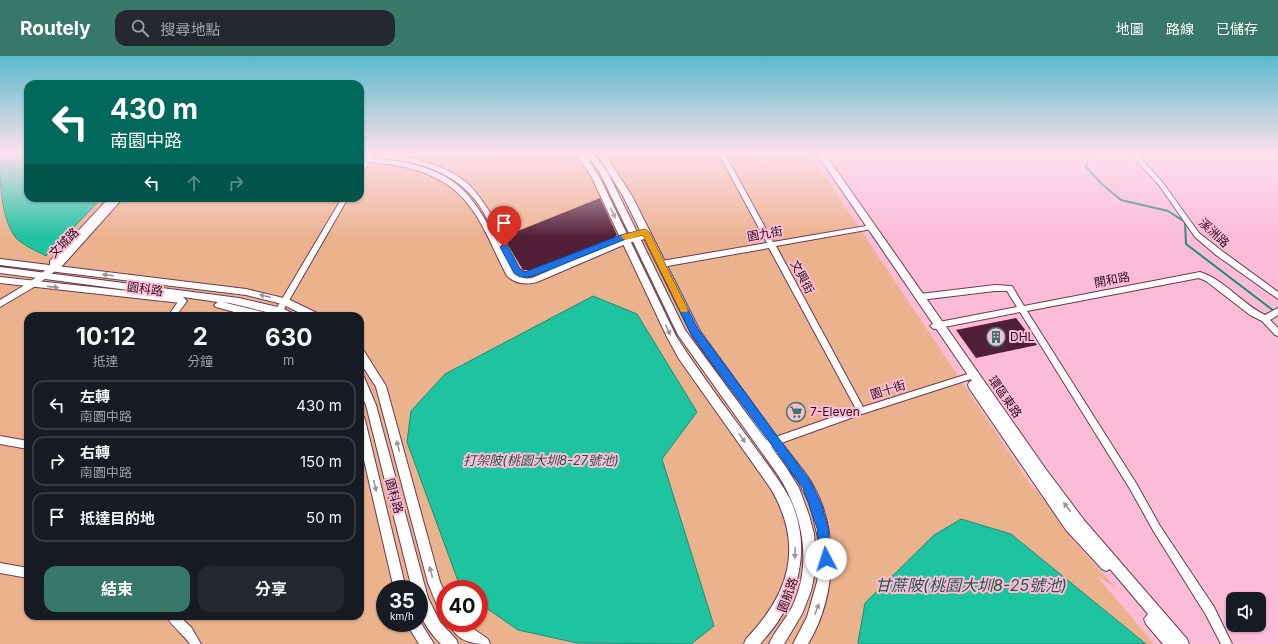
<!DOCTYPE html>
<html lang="zh-TW">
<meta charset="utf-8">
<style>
body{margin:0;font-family:Inter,"Noto Sans TC",sans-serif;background:#242831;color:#f1f3f6;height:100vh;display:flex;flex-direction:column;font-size:15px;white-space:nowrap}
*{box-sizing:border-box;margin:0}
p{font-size:13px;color:#9ea1a6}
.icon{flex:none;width:22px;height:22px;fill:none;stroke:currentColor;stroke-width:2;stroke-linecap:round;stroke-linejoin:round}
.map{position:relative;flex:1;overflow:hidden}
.details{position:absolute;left:24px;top:256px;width:340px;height:308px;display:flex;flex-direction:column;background:#171b24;border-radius:12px;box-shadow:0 1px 3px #0004}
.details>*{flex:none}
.banner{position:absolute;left:24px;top:24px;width:340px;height:122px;border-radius:12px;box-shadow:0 1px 3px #0004;background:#00695c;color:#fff;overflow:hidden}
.tools{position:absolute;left:1226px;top:536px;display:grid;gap:8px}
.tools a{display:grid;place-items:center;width:40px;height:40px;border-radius:8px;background:#171b24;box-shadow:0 1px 3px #0004;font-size:20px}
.speed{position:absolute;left:376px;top:524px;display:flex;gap:8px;font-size:20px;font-weight:700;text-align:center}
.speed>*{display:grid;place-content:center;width:52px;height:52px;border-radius:50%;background:#171b24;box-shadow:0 1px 3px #0004;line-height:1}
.speed small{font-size:10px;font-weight:400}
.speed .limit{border:6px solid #d22;background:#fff;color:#111}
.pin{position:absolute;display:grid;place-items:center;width:34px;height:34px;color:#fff;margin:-41px -17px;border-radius:50% 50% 50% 0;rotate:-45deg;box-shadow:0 0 4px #0007}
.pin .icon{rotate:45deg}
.me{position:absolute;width:44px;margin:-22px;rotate:355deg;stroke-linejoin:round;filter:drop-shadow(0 0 3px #0008)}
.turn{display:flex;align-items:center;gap:14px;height:84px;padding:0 20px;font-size:18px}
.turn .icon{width:52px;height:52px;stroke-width:2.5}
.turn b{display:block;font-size:28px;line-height:34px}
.lanes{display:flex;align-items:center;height:38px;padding:0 20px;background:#0003;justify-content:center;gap:20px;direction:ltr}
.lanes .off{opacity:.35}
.eta{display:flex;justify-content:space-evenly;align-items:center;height:68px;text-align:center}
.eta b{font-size:24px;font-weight:700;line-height:28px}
.action{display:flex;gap:8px;margin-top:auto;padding:8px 20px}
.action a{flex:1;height:46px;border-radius:12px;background:#387867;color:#fff;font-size:16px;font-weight:700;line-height:46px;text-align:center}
.action a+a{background:#242831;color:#f1f3f6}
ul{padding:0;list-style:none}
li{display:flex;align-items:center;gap:12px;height:50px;margin:0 8px 6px;padding:0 12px;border:2px solid #363941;border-radius:12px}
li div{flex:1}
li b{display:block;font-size:15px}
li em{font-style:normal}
header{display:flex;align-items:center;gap:24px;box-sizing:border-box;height:56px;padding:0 20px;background:#387867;color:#fff}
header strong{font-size:19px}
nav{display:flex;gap:22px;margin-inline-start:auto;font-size:14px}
.search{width:280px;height:36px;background:#242831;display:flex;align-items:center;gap:10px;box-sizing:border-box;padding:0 14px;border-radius:12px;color:#9ea1a6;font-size:15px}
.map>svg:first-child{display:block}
</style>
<header>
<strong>Routely</strong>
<div class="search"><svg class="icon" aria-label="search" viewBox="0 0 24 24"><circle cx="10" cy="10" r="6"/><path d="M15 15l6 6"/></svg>搜尋地點</div>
<nav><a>地圖</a><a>路線</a><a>已儲存</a></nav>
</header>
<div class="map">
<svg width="1278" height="588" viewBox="0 0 1278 588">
<rect width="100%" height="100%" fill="#fcbcd6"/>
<!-- green -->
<path fill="#ebb28e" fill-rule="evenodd" d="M0 98H28V142H360V98H810L1033 432H1035L1073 484 1116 532 1097 520 1154 588H0ZM28 260H360V560H28ZM385 533H419V567H385ZM445 533H479V567H445Z"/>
<!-- water -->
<path fill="#1ec3a0" stroke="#208d78" d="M0 98H28V142H102L46 200C37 195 24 190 16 182 0 161 0 125 0 98Z
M593 240 637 258 697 356 662 403 714 570 691 588 577 587 518 574 479 547V533H461L407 386 411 355 445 318Z
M961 463 1011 478 1146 588H859L858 586 865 547 934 479Z"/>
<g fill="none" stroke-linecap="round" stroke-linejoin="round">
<!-- stream -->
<path stroke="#208d78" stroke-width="2" d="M1089 98 1086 111 1103 129 1121 144 1168 155 1185 166 1186 188 1278 258"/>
</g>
<!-- building -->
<path fill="#511f37" d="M600 142 617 179 614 182 530 214H523L503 181Z
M1016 262 1037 289 976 302 956 274Z"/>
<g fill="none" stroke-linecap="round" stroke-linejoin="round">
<!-- minor casing -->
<g stroke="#6e3951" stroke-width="2">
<path id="minor" d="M370 98 373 100 372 102C403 105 440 111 463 134 479 150 490 172 501 193 494 178 488 162 479 149 457 116 418 105 380 102L377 100C382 96 402 100 410 102 432 107 456 115 472 132 479 140 485 148 490 157 496 169 512 210 522 215 525 217 528 216 531 215L579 197 583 199 582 201C571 205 533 222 524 221 516 221 512 214 508 207 514 218 519 224 532 222L624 183 647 178 650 180 649 182 628 187 537 226C525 229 516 228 507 220 494 196 485 169 468 148 444 117 406 109 370 106L362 117 360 118V111L364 105H360V101L366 102 368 99Z
M612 98 602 102 599 100 601 98Z
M719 98H725L773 186 872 169 875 171 872 173 776 190 863 351 974 316 977 317 978 319 977 321 862 358 770 391 767 390 766 387 767 384 856 353 769 192 662 211 658 208 662 205 767 187Z
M1130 98H1137L1163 127 1199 177 1222 195 1278 236V243L1216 199 1195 181 1159 129Z
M109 142H123L63 209 34 231 0 251V244L28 227 50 211V205Z
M342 142H348L280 260H272Z
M1200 216C1225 224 1242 248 1265 259L1278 252V259L1270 264 1278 272V280L1275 279 1262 265 1250 259 1206 225 1199 222 1027 255 1136 427 1160 470 1214 551 1232 588H1221L1206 559 1154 476 1130 433 1020 256 934 273 930 270 934 267 1017 251 1007 235H995L920 244 916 241 920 238 995 229 1012 230 1024 250Z
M183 242 187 245 176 260H168L180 243Z
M0 380 28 385V393L0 388Z
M0 507 28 512V522L0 517Z
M167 560H179L191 571 201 588H190C184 579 170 569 167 560Z"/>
</g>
<!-- tertiary casing -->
<g stroke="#6e3951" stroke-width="2">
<path id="tertiary" d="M577 98H585L600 122 676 280 687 297C707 326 728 355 749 383 763 403 779 422 790 443 814 494 797 549 760 588H744L746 583C790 537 804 490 771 433L679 303 667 281 592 122Z
M586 98H594L608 117 685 274 786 411 799 432 809 459 814 478 816 497 815 516 811 535 802 558 784 588H769C775 575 785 564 792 551 813 508 803 458 778 419L678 279 600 117Z
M597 98H605L632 140 700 275 777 381 806 418C840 467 838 538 808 588H793L807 561 817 526 819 506 818 482 810 448 798 425 769 387 693 281 623 140Z
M817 98H825L1045 412 1084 464 1187 583 1189 588H1163L1146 568 1144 563 1148 558 1110 513 1106 515 1102 513 1066 474 969 332 968 329 969 326 972 325Z
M0 203 246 233 288 243 317 257 319 260H306L282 248 246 239 0 209Z
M0 211 239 242 282 252 292 257 294 260C270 260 246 249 222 246L263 256 268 260H249L216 251 214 249 218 246 183 241 186 244 181 247 0 227V221L166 239 0 217Z
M360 294 364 295 386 330 440 526 445 537V558L440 557 428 527 376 331 360 306Z
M360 320 364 321 376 349 428 542 440 566 456 583 458 588H441C432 579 421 565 419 552 418 546 419 539 419 533H412L366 349 360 336Z
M360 359 364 361 365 364 406 533H394L360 387Z
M419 564 434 588H419L406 567H419Z
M449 567H465L488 583 490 588C472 588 457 586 449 567Z"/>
</g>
<!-- minor -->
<use href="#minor" fill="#fff" fill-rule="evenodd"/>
<!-- tertiary -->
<use href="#tertiary" fill="#fff" fill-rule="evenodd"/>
</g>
<!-- one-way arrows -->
<defs><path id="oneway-solid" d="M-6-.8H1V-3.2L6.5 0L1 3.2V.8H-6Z"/></defs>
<g fill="#9d9398">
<use href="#oneway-solid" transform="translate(613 157) rotate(64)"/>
<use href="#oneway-solid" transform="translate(108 219) rotate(-173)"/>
<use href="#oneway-solid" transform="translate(53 231) rotate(6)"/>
<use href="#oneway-solid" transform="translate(265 240) rotate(-167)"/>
<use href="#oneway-solid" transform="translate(668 274) rotate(65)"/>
<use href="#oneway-solid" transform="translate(742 382) rotate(54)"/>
<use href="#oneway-solid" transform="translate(398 390) rotate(-105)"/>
<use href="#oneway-solid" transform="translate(375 430) rotate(77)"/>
<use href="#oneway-solid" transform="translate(1067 451) rotate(-127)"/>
<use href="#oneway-solid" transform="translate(795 497) rotate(92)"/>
<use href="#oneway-solid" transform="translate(431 516) rotate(-105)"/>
<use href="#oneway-solid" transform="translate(817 553) rotate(-69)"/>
</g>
<!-- sky -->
<linearGradient id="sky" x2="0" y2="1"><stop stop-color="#57bacb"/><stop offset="0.54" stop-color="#fee1ed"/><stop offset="1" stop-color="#fee1ed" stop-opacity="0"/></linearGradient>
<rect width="1278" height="181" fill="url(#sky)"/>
<!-- route -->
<path fill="#1a73e8" stroke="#114b97" d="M645 173 649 176 698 273 811 426 822 450 828 472 831 503 830 507 826 508 822 507 820 503 817 472 803 432 691 278 643 179 626 183 536 219C528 221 520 223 514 217L500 191 502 189H507L520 213 525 216 621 179Z"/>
<!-- slow -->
<path fill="#f59e0b" d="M645 173 649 176 688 254 687 256H681L643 179 625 184 621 181 622 179Z"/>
<!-- icons -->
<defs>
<g id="building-ring" transform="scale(1)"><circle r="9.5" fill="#fcbcd6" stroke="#387867" stroke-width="1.5"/><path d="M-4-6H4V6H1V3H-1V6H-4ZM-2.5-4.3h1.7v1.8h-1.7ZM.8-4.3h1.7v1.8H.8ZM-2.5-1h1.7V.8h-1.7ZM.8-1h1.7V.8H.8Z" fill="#387867"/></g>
<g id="supermarket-ring" transform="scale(1)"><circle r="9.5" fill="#fcbcd6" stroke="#387867" stroke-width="1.5"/><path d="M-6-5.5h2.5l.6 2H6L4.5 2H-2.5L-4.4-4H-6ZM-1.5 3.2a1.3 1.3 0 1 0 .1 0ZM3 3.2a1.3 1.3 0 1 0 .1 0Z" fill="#387867"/></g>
</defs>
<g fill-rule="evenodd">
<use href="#building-ring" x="996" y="281"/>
<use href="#supermarket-ring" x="796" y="356"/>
</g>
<g text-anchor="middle" stroke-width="4" stroke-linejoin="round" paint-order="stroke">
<!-- street labels -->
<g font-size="12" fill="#250f19" stroke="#fcbcd6">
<text transform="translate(1214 177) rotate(43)" y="4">溪洲路</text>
<text transform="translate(765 178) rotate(-10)" y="4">園九街</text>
<text transform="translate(64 187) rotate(-45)" y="4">文城路</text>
<text transform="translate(802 221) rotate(62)" y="4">文興街</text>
<text transform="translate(1112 224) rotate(-11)" y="4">開和路</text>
<text transform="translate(145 233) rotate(8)" y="4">園科路</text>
<text transform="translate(888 334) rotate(-18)" y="4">園十街</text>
<text transform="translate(1005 341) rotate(55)" y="4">環區東路</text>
<text transform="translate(394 440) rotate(75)" y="4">園科路</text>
<text transform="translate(788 539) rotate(-70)" y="4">園航路</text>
</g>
<!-- poi labels -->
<g font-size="12" fill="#250f19" stroke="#fcbcd6" text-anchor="start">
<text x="1010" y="285">DHL</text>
<text x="810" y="360">7-Eleven</text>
</g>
<!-- water labels -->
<g font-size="13" font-style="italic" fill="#1e594a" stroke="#fcbcd6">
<text x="541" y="409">打架陂(桃園大圳8-27號池)</text>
</g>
<!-- near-water labels -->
<g font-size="16" font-style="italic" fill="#1e594a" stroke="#fcbcd6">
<text x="971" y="535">甘蔗陂(桃園大圳8-25號池)</text>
</g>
</g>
</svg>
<div class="tools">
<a><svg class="icon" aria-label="sound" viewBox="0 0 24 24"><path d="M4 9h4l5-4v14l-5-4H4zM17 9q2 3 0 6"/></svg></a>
</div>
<div class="speed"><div>35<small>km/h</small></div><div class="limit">40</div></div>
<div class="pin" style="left:504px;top:191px;background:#d93025"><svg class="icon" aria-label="arrive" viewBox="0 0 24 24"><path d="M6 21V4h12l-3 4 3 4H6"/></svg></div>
<svg class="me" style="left:826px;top:503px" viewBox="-20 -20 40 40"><circle r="19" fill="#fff"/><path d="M0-13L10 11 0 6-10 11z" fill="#1a73e8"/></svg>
<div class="banner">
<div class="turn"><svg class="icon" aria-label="left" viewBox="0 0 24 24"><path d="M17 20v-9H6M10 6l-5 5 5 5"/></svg><div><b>430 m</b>南園中路</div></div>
<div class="lanes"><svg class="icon" aria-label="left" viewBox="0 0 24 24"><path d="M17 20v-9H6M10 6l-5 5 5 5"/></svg><svg class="icon off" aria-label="ahead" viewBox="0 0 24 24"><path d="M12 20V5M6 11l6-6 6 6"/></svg><svg class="icon off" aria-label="right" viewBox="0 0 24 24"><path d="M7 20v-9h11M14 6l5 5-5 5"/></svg></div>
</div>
<section class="details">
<div class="eta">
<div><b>10:12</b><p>抵達</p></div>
<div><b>2</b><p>分鐘</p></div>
<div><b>630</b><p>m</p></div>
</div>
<ul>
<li><svg class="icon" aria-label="left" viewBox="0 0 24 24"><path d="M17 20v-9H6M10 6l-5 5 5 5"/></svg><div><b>左轉</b><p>南園中路</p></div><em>430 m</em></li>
<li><svg class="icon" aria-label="right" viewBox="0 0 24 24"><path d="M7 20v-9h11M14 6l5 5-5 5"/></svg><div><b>右轉</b><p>南園中路</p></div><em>150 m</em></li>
<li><svg class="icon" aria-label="arrive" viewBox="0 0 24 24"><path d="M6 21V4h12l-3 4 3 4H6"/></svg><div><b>抵達目的地</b></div><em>50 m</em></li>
</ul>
<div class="action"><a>結束</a><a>分享</a></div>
</section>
</div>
